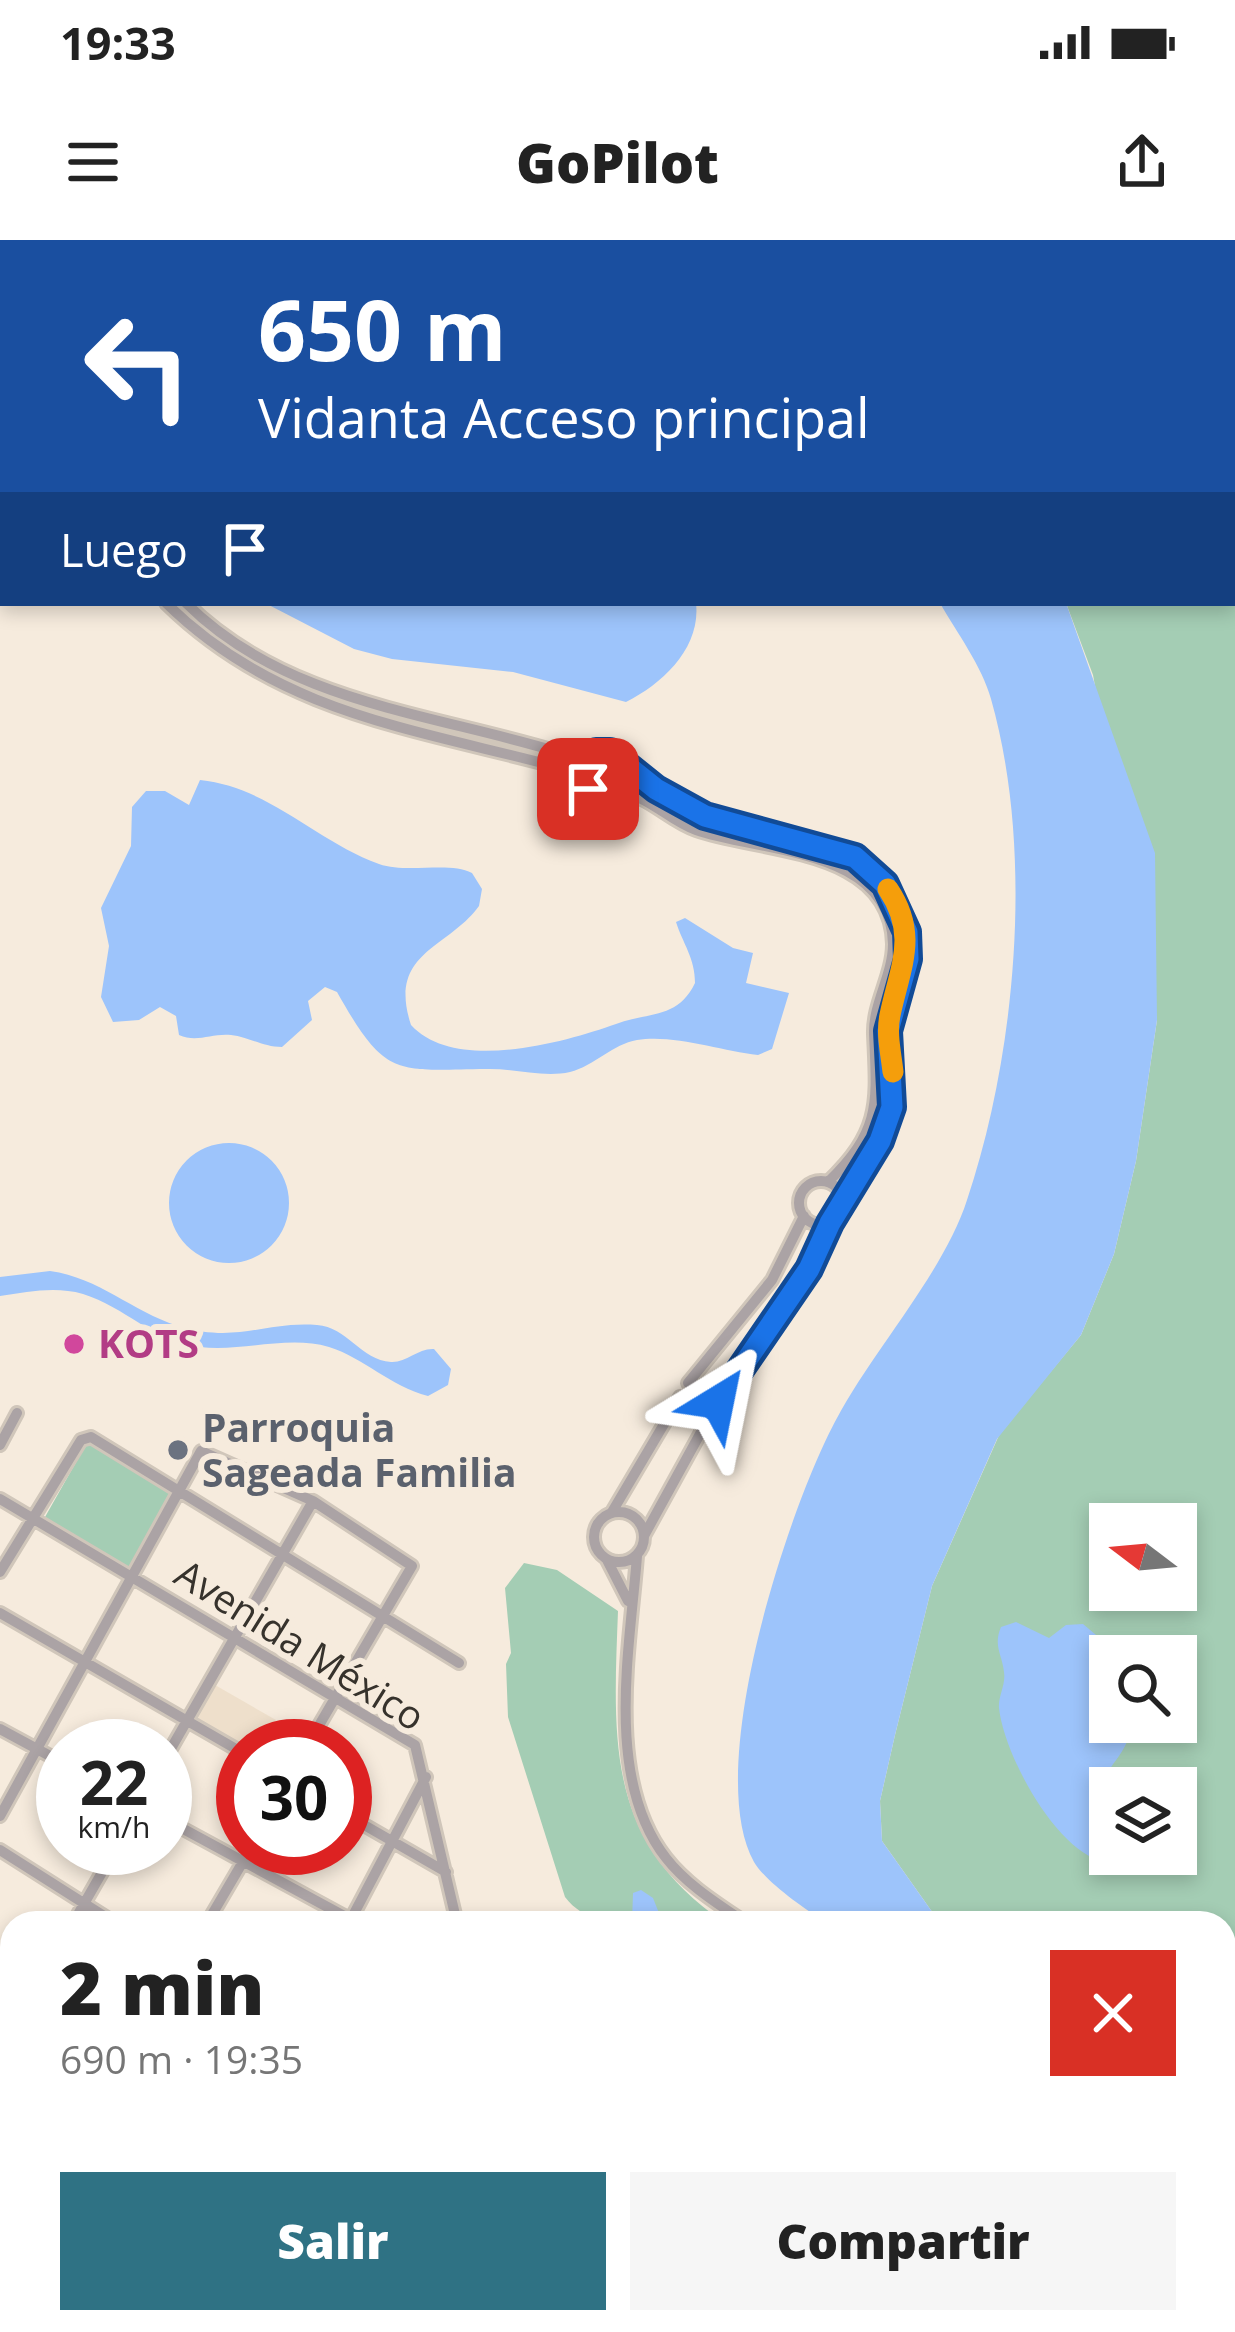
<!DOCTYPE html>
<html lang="es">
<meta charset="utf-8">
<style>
body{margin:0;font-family:"Open Sans",sans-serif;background:#f6f6f6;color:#222;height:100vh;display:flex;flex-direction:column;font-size:45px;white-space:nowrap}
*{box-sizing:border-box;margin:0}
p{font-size:39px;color:#767676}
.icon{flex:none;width:66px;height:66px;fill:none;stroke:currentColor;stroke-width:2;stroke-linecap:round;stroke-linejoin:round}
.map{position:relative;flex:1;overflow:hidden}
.sheet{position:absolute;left:0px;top:1671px;width:1236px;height:423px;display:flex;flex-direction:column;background:#fff;border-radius:36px 36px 0 0;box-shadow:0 6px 18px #0003}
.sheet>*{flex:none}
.banner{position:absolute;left:0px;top:0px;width:1236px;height:366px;box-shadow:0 6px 18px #0003;background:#1a4fa0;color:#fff;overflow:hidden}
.needle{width:78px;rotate:286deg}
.tools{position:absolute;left:1089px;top:1263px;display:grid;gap:24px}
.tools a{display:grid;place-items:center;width:108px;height:108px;border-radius:0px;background:#fff;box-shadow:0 6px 18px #0003;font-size:60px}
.speed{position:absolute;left:36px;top:1479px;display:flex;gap:24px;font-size:60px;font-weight:700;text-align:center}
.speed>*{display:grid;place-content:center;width:156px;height:156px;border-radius:50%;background:#fff;box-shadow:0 6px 18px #0003;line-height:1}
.speed small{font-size:30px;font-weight:400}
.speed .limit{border:18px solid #d22;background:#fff;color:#111}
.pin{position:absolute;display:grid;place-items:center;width:102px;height:102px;color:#fff;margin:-51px;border-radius:24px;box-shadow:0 6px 18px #0006}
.me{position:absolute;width:132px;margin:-66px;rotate:35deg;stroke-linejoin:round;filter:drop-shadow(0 0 9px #0008)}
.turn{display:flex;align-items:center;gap:42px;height:252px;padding:0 60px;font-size:54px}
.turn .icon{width:156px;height:156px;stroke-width:2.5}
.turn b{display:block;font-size:84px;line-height:102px}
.then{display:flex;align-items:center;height:114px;padding:0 60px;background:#0003;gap:24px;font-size:45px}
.round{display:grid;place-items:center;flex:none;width:126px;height:126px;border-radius:0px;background:#f6f6f6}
.overview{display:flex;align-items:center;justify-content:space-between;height:204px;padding:0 60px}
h1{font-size:72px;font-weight:800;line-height:90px}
.primary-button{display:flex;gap:24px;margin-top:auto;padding:24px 60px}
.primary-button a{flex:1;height:138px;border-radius:0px;background:#2f7284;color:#fff;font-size:48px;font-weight:800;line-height:138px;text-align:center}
.primary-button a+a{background:#f6f6f6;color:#222}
.status{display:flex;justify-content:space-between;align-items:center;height:84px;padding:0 60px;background:#fff;direction:ltr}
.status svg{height:33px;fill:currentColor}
header{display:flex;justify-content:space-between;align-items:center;height:156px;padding:0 60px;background:#fff;font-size:54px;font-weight:800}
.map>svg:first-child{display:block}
</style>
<div class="status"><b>19:33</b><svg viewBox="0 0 49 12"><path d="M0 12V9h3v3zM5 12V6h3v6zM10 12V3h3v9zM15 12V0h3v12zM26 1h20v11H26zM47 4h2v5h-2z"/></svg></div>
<header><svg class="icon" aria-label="menu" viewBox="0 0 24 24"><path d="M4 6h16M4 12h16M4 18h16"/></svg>GoPilot<svg class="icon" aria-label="share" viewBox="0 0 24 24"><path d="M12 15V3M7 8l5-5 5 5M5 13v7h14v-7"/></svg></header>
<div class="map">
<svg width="1235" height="2092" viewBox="0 0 1235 2092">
<rect width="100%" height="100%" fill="#f6ebdd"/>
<!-- built -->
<path fill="#eedfcb" d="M215 1445 276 1480 260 1506H244L195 1479Z"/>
<!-- green -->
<path fill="#a4cdb4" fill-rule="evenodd" d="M866 0H1235V2009L1224 1994V1683H940L882 1601 880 1561 895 1495 932 1346 1000 1193 1081 1095 1114 1014 1136 921 1157 780 1093 435 1066 363H1233V3ZM1110 1284H1176V1350H1110ZM1110 1416H1176V1482H1110ZM1110 1548H1176V1614H1110Z
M88 1201 172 1250 129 1329 45 1277Z
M524 1323 557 1330 618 1371C613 1503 606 1602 725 1683 676 1683 597 1700 565 1657L508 1477 506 1424 511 1413 505 1348Z
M772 2082H1030L1035 2092H778Z"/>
<!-- water -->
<path fill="#9dc4fb" d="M96 0H492L495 3H95Z
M265 363H696C701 407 664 443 626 462L513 432 392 419 354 409Z
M940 363H1066L1155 613 1157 780 1136 921 1114 1014 1081 1095 997 1199 932 1346 895 1495 880 1561 882 1601 940 1683C915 1683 841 1691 823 1680 804 1669 765 1641 754 1622 702 1529 789 1266 837 1178 874 1109 944 1032 967 960 1017 811 1034 610 991 459 982 426 957 393 940 363Z
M200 540C269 547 316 601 379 624 408 634 449 621 472 633L482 649 479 666C448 709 387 712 411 785 455 833 562 803 616 784 648 772 678 779 695 743 695 718 683 704 676 682L685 678 733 708 753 713 746 743 789 753 772 809 758 815C721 811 674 794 637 800 613 804 594 826 570 832 543 838 514 828 486 829 395 830 386 839 337 752L325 747 308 761 312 780 282 807C263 807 249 797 231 795 212 793 197 803 179 795L176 776 160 767 139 780 113 782 101 757 109 706 101 668 131 606 132 567 146 551H165L189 565Z
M169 963a60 60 0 1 1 120 0a60 60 0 1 1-120 0Z
M50 1031C100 1038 131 1071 178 1086 238 1104 264 1081 317 1085 347 1087 361 1120 391 1122 406 1123 418 1108 434 1109L451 1129 448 1145 428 1156C390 1146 364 1118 329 1107 288 1095 242 1112 200 1107 153 1101 125 1067 83 1054 55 1046 28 1052 0 1056V1037Z
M1016 1382 1049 1398 1066 1385 1083 1384 1121 1416H1110V1482H1132C1129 1515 1105 1525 1101 1550 1096 1576 1118 1598 1106 1622 1057 1614 1004 1515 999 1468 998 1456 1006 1445 1004 1432 1002 1414 993 1406 1001 1387Z
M641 1650 653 1658 663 1683H632L633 1653Z
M1224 1994 1235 2009V2092H1103L1100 2082H1224Z"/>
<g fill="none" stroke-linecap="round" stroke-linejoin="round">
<!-- street casing -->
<g stroke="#d0c6ba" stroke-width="16">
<path id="street" d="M0 35 3 34
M0 79 3 78
M166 363C277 472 410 488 554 526L582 541
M186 363C285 462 430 473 558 512L589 515
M581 533a22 22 0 1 1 44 0a22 22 0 1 1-44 0Z
M625 528 705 576 855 617 877 633 899 664 908 706 888 791 892 867 867 930 843 962
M614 552C646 552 667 580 696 590 761 613 891 607 893 704 893 735 873 763 874 794 877 862 882 890 828 942
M799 963a22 22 0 1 1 44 0a22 22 0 1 1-44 0Z
M688 1143 772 1040 804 976
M719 1162 809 1029 830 983
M0 1205 17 1173
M0 1259 415 1505 457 1683
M594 1297a25 25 0 1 1 50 0a25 25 0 1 1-50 0Z
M612 1272 680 1157
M645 1294 711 1174
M637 1316C630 1408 604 1539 666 1618 687 1645 718 1664 746 1683
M607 1320 628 1361
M0 1332 81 1200 91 1197 459 1423
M0 1373 243 1513
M0 1489 63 1523
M165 1519 313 1261
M345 1574 446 1632
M0 1576 201 1211 313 1261 412 1326 307 1506
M165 1579 357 1683
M0 1610 115 1683
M73 1683 116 1608
M207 1683 251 1608
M349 1683 426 1537
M0 1726 12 1734
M0 1808 12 1787
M0 1942 12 1947
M370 2082 397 2092
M547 2082 549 2092
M1036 2082 1040 2092
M34 2092 38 2082
M166 2092 170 2082
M286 2092 289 2082"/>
</g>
<!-- street -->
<use href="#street" stroke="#aba3a5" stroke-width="10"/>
</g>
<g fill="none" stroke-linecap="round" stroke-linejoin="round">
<!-- route casing -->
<g stroke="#114b97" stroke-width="30">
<path id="route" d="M588 549C577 535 580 520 596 512H610L656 549 705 576 855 617 885 644 907 692 908 719 888 791 892 867 880 901 830 983 809 1029 718 1162"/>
</g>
<!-- route -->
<use href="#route" stroke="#1a73e8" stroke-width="21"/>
<!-- slow -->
<path stroke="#f59e0b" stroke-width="21" d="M888 649C919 695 900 727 890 775 886 794 891 813 893 832"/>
</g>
<!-- markers -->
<circle fill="#d1479c" stroke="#f6ebdd" stroke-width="4.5" cx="74" cy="1104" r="12"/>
<circle fill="#6b7280" stroke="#f6ebdd" stroke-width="4.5" cx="178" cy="1210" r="12"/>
<g text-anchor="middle" stroke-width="12" stroke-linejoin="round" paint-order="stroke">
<!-- hotel labels -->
<g font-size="39" font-weight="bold" fill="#b23c85" stroke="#f6ebdd" text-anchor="start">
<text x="98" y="1118">KOTS</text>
</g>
<!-- worship labels -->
<g font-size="39" font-weight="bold" fill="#5b616d" stroke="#f6ebdd" text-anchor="start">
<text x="202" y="1202">Parroquia<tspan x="202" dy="45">Sageada Familia</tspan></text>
</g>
<!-- street labels -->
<g font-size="39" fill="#36322c" stroke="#f6ebdd">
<text transform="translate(300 1405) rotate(32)" y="14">Avenida México</text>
</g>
</g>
</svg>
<div class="tools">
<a><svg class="needle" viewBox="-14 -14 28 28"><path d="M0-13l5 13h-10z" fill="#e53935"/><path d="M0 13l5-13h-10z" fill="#767676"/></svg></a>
<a><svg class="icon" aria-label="search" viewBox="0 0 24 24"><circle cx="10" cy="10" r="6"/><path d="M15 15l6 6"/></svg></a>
<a><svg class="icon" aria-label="layers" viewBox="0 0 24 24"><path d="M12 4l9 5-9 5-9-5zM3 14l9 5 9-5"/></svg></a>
</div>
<div class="speed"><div>22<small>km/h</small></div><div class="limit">30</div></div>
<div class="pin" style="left:588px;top:549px;background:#d93025"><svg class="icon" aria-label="arrive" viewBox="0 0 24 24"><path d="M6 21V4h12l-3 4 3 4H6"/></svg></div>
<svg class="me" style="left:718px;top:1162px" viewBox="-20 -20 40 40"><path d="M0-17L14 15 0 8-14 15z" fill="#1a73e8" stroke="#fff" stroke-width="4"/></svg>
<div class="banner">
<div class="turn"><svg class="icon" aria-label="left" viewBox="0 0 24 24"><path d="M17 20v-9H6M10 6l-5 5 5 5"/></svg><div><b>650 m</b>Vidanta Acceso principal</div></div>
<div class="then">Luego<svg class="icon" aria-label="arrive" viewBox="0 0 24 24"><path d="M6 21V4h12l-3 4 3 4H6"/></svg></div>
</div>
<section class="sheet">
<div class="overview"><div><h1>2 min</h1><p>690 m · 19:35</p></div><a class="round" style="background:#d93025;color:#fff"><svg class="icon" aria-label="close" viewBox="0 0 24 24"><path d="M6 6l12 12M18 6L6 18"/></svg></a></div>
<div class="primary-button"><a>Salir</a><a>Compartir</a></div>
</section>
</div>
